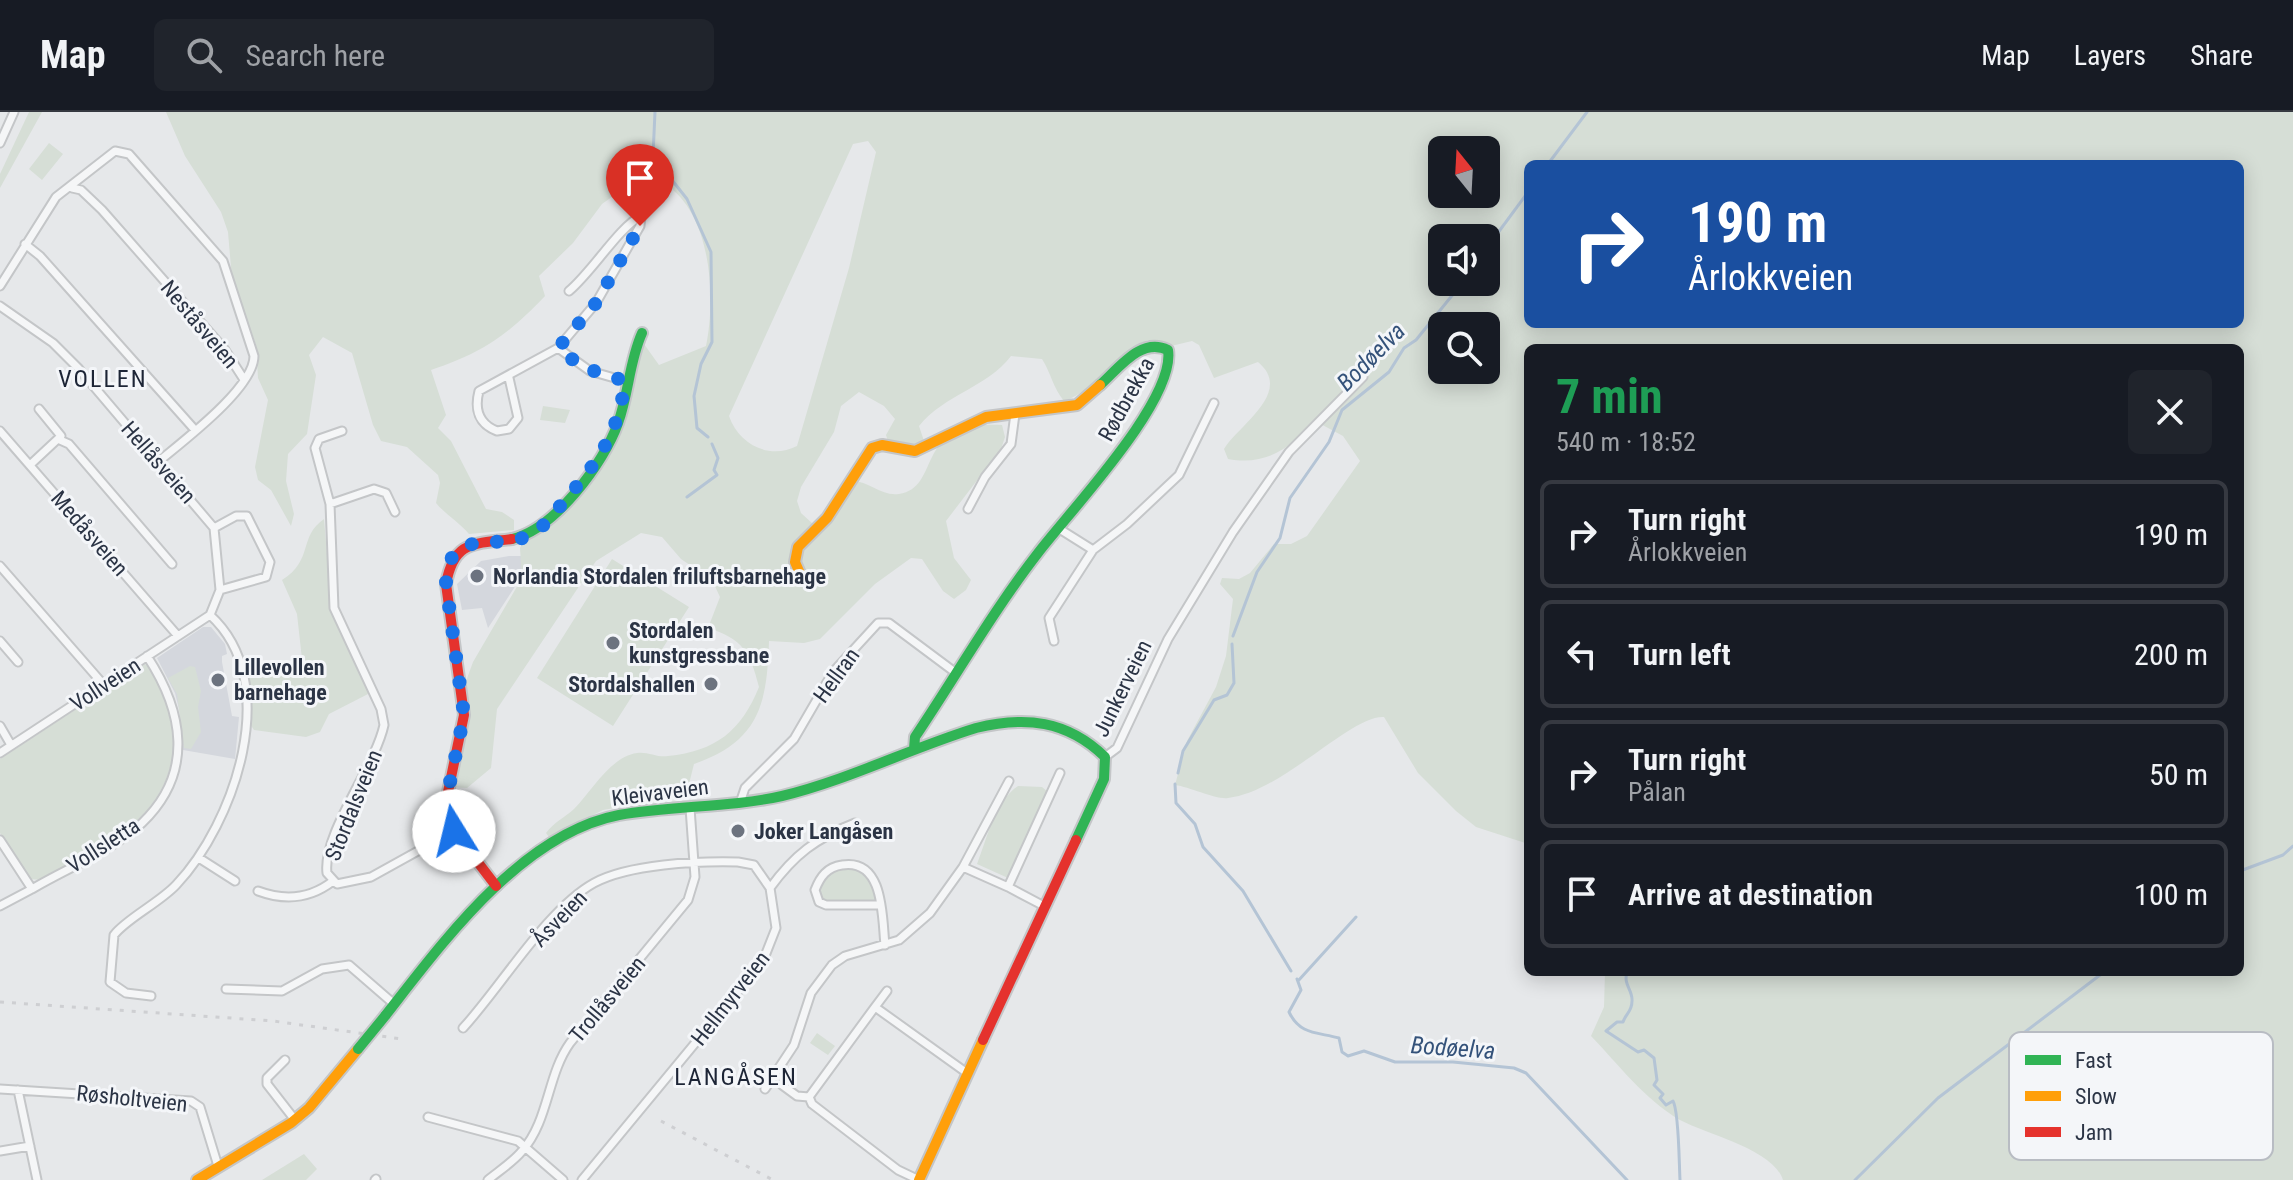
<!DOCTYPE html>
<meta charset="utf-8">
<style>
body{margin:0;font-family:"Roboto Condensed",sans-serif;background:#20242c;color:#f1f3f6;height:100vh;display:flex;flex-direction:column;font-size:30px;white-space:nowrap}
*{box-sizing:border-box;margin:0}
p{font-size:26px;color:#9ea1a6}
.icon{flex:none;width:44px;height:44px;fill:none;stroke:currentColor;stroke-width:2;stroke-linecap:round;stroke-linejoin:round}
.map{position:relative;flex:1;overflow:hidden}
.sheet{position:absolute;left:1524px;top:232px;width:720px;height:632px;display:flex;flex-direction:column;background:#171b24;border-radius:12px;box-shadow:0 4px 20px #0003}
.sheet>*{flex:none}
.banner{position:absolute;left:1524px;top:48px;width:720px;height:168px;border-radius:12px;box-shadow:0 4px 20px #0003;background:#1a4fa0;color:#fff;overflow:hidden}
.needle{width:52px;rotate:342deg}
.buttons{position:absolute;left:1428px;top:24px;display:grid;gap:16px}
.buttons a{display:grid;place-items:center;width:72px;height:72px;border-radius:12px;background:#171b24;box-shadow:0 4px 20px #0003;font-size:40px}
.pin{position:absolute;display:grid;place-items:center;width:68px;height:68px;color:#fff;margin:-82px -34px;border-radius:50% 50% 50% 0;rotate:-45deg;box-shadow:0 0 8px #0007}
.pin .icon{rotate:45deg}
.me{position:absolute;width:88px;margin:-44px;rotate:351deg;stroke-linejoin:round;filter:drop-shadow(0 0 6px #0008)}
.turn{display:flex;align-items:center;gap:28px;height:168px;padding:0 32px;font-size:36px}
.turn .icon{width:104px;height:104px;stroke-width:2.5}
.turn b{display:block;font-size:56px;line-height:68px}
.round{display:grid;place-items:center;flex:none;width:84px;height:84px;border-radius:12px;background:#20242c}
.summary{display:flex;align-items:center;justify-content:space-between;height:136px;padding:0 32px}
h1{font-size:48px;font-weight:700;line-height:60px;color:#1e9e55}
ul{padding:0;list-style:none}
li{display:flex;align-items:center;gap:24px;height:108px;margin:0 16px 12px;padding:0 16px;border:4px solid #363941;border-radius:12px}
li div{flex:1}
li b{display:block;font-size:30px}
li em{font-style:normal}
header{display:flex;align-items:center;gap:48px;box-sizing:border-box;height:112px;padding:0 40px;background:#171b24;border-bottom:2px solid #363941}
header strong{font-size:38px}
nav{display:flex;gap:44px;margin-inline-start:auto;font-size:28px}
.search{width:560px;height:72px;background:#20242c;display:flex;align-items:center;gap:20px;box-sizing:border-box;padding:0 28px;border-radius:12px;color:#9ea1a6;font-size:30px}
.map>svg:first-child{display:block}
</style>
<header>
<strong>Map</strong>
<div class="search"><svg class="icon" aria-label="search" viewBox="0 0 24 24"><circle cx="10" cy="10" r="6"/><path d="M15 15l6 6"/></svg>Search here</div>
<nav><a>Map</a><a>Layers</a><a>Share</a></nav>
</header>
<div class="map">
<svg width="2293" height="1068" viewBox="0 0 2293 1068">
<rect width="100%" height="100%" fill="#e6e8ea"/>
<!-- built -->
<path fill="#d4d7dd" d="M509 444H535L488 516 482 496 462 498 457 472 481 449Z
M203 515H211L225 532 227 542 222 544V550L232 604 239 605 235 647 183 638 182 609 175 581 157 546Z"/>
<!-- green -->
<path fill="#d6ded6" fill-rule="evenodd" d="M29 0H42L0 76V62Z
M166 0H2293V1068H1783C1773 1037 1708 1023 1680 1008 1644 987 1619 953 1591 924L1604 895 1605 860H2240V236H1528V732L1476 715 1456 699 1418 661 1384 605C1350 603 1283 680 1228 686 1217 688 1190 675 1175 673L1187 629 1216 575 1226 544 1233 487 1220 472 1222 466 1239 467 1250 461 1274 432H1291L1307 424 1360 349 1343 324 1315 309C1290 336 1267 354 1228 347L1224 337C1239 313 1294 280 1258 250L1214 266 1199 233 1192 229 1171 234 1148 228C1117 243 1097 278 1064 289 1053 276 1051 261 1042 247L1011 244C988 275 945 282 919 314L924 329 912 337 888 329 886 323 895 307 884 294 859 280 841 294 834 320 801 375 797 389 801 401 813 412 823 409 852 369C869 369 883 385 899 382 943 375 912 307 1002 313L1005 325 1001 337 946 409 954 446 971 468 966 478 954 487 943 479 922 447 911 446 875 472 820 527 804 531 769 529C767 593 759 629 694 652L688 676 666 687 603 698 549 725 546 721C554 710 564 706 574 697 592 679 610 645 637 641 647 639 658 646 668 644 716 639 741 619 759 575 750 540 743 527 708 516L720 485 712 468 681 447 662 425 641 421 596 449 497 597 491 656 467 676 453 675 467 619 465 572 473 550 522 466 520 436 523 430 546 416 607 345 644 232 659 253 706 234C716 186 712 102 665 72L643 81 627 74 602 92 573 131 539 164 545 184C507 224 482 241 431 258L446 303 438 316 451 329 486 397 502 400 514 408V418L469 422C459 410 446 403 436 391L440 371 438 363 407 335 381 329 373 313 352 241 323 225 309 243 316 263 307 322 288 342 286 369 294 402 291 414 271 378 258 368 255 355 268 288 258 266 256 233 232 167 228 120 221 100 185 44ZM868 29 876 40 849 156 797 334C770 348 739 333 729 304L853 32ZM1442 38H1486V82H1442ZM1528 52H2240V212H1528ZM1442 126H1486V170H1442ZM1442 214H1486V258H1442Z
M49 31 63 42 42 68 29 57Z
M543 294 570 298 565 311 540 308Z
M324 407 332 500 370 581 329 602 320 620 306 625 254 618 250 612 249 561 302 547 297 502 282 468C314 448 298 425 324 407Z
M612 447 689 495 613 614 537 566Z
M145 552C158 561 163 580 170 594 177 609 176 626 173 642 162 712 97 737 42 768L30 767 0 721V647Z
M190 554 195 555 201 579 198 595 201 620 191 637 184 636 177 582 168 566Z
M1018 674 1042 675 1048 680 1008 766 977 752C987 727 995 689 1018 674Z
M841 756C862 756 874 767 877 788L824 789 819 777 821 769Z
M817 921 835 934 828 943 810 931Z
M304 1042 317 1057 306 1068H262Z"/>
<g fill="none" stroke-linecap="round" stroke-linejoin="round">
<!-- stream -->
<path stroke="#b4c4d5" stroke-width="3" d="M655 0 653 44 687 87 711 140 712 230 701 252 694 284 697 316 708 325
M1548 52 1587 0
M1486 137 1528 80
M687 385 717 363 714 358 718 346 712 332
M1233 524 1257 460 1280 426 1290 386 1329 330 1342 298 1389 260 1404 236 1416 228 1463 170
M1178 661 1183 639 1214 588 1227 583 1234 571 1232 532
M1175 672 1176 691 1195 712 1203 735 1243 779 1291 859
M2240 759 2283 743 2293 734
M1627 860C1623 873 1633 878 1632 889 1632 900 1626 901 1623 910H1617L1606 919 1638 940 1644 938 1654 946 1657 968 1654 973 1663 982 1660 986 1666 993 1673 989C1679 999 1679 1050 1680 1068
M1297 867 1301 878 1289 900C1300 923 1317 920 1339 926L1342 940 1348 944 1364 939 1395 950H1453L1514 956 1526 961 1627 1068
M1298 869 1356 805
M1855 1068 1938 986 2104 860"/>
<!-- street casing -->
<g stroke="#c4c6c8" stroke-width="11">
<path id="street" d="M0 31 14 0
M72 76 81 78 102 98 225 238 243 266
M25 132 40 144 195 318
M0 174 56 85 115 39 129 42 223 149 254 244C254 276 183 329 158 350
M569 179C592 160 619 115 641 104
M0 194 53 231 79 257 214 416 220 478 210 503
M558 236 590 259 625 269
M509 266 518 306 509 317 497 319C479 312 474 298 479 279L558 236 596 191 640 114 641 104
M0 319 178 524
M342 319 319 327 315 336 330 392 334 496 381 597 384 613C375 655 322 722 327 761L337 772 371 765 454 719
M60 328 69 332 172 452
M31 352 61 324 39 297
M330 392 374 377 386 381 395 400
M968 397 985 365 1011 332 1015 302
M214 416 236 404H247L270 450 266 465 220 478
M1058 416 1093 438
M0 454 103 572
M0 529 18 550
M1054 529 1049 506 1093 438 1127 412 1179 363 1214 291
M0 614 11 633
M0 641 210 503
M1105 645 1117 636 1168 527 1233 420 1289 340 1363 265
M1009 669 963 755 1008 775 1060 661
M740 691 745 676 794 627 833 560 878 511H889L956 561
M0 728 32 777C67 756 112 739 142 711 195 660 183 599 147 544
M199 746 235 769
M1008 775 1044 794
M258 779C285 789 310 787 333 769
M881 793H826L819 790 815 778C820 765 827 755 842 753 885 746 882 807 885 833
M0 794 32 777
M226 877 282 879 322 857 349 853 394 892
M151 884 126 881 110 870 114 823C126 807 159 791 176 773 234 712 284 570 210 503
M875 895 887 879
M463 916C501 875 547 797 594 771 629 752 697 749 738 750L754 753 770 776
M285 948 267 966V972L295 1008
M782 973 797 984 809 985
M0 977 191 989 200 995 218 1054
M765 977 794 933 811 881 832 853 845 844 899 828 930 801 963 755
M18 978 37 1068
M809 985 875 895 967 961
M809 985 812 992 898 1058 919 1068
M428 1005 518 1029 563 1068
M0 1039 30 1034
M375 1068 376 1067
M488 1068C499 1059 513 1050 522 1039 549 1009 547 963 570 931L688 788 695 765 690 696
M582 1068 763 849 776 816 770 776C794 743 816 726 855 711"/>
</g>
<!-- fast casing -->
<g stroke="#c4c6c8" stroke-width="14">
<path id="fast" d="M512 427C555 417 604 351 618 311 629 281 629 250 642 221
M914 637 915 625C956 564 993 499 1038 441 1069 400 1176 288 1168 238 1141 225 1120 255 1100 273
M385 904C443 830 521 722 619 703 673 693 728 696 782 684 848 668 911 636 976 616 1025 604 1067 608 1105 645L1104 667 1076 728"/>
</g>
<!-- slow casing -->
<g stroke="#c4c6c8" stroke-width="14">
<path id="slow" d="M802 466 795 450 798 435 827 406 872 336 882 333 915 339 986 305 1077 293 1100 273
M197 1068 291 1011 309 996 358 937
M919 1068 983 928"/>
</g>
<!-- jam casing -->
<g stroke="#c4c6c8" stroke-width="14">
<path id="jam" d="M496 774 454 719 449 698 448 680 464 603 446 472C454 428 474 432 512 427
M983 928 1076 728"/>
</g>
<!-- street -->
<use href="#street" stroke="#f5f6f7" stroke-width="7"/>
<!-- fast -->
<use href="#fast" stroke="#30b455" stroke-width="10"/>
<!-- slow -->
<use href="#slow" stroke="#ff9f0a" stroke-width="10"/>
<!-- jam -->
<use href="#jam" stroke="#e5322d" stroke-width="10"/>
<!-- rail -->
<path stroke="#cecfd2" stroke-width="3" stroke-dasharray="4 8" stroke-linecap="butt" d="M0 890 273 909 402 927
M661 1009 773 1068"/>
<!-- fast-bridge casing -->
<g stroke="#c4c6c8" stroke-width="14" stroke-linecap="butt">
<path id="fast-bridge" d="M358 937 385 904"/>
</g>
<!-- fast-bridge -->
<use href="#fast-bridge" stroke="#30b455" stroke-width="10"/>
</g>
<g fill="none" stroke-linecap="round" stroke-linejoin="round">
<!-- route -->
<path stroke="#1a73e8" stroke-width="14" stroke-dasharray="0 25.2" d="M454 719 448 680 464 603 446 472C447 412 497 440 530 423 545 415 555 400 565 388 598 350 619 320 625 269L582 255 558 236 596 191 640 114"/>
</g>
<!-- markers -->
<g fill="#6c737f" stroke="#f4f6f9" stroke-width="3">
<circle cx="477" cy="464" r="8"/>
<circle cx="613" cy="531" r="8"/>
<circle cx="218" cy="568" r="8"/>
<circle cx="711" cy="572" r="8"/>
<circle cx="738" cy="719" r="8"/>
</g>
<g text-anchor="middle" stroke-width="6" stroke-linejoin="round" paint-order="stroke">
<!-- street labels -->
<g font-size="22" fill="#2b3445" stroke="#f4f6f9">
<text transform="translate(200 212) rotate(50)" y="8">Neståsveien</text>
<text transform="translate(1126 287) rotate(-61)" y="8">Rødbrekka</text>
<text transform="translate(159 350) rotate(49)" y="8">Hellåsveien</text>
<text transform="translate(90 421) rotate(49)" y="8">Medåsveien</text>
<text transform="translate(836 563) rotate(-54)" y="8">Hellran</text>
<text transform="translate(105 572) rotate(-33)" y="8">Vollveien</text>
<text transform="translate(1122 576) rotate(-64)" y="8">Junkerveien</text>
<text transform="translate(660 680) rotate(-7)" y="8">Kleivaveien</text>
<text transform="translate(353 693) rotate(-68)" y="8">Stordalsveien</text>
<text transform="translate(103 733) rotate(-33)" y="8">Vollsletta</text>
<text transform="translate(559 806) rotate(-46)" y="8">Åsveien</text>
<text transform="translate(730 886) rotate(-52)" y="8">Hellmyrveien</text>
<text transform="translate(607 887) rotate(-50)" y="8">Trollåsveien</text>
<text transform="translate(132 986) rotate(6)" y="8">Røsholtveien</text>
</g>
<!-- poi labels -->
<g font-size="22" font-weight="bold" fill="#2b3445" stroke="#f4f6f9" text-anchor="start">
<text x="493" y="472">Norlandia Stordalen friluftsbarnehage</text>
<text x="629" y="526">Stordalen<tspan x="629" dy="25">kunstgressbane</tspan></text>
<text x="234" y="563">Lillevollen<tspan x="234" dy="25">barnehage</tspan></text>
<text x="695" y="580" text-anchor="end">Stordalshallen</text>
<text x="754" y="727">Joker Langåsen</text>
</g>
<!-- water labels -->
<g font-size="24" font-style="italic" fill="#34527a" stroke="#f4f6f9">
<text transform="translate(1371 245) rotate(-45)" y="8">Bodøelva</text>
<text transform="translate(1453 936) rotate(4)" y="8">Bodøelva</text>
</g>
<!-- neighbourhood labels -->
<g font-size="24" letter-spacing="2" fill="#1d2536" stroke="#f4f6f9">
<text x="103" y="275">VOLLEN</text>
<text x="736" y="973">LANGÅSEN</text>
</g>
</g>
<!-- legend -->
<rect x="2009" y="920" width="264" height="128" rx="12" fill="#f4f6f9" stroke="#b8bcc3" stroke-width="2"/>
<rect x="2025" y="943" width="36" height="10" fill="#30b455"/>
<rect x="2025" y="979" width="36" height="10" fill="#ff9f0a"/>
<rect x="2025" y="1015" width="36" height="10" fill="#e5322d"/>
<g font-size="22" fill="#2b3445">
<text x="2075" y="956">Fast</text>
<text x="2075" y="992">Slow</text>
<text x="2075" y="1028">Jam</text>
</g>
</svg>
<div class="buttons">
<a><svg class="needle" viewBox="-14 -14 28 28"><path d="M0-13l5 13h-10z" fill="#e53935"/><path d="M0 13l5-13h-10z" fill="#9ea1a6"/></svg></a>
<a><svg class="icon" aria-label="sound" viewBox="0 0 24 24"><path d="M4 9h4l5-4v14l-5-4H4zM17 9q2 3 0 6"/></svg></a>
<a><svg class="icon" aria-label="search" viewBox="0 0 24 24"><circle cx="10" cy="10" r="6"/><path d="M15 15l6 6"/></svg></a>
</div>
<div class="pin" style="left:640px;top:114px;background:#d93025"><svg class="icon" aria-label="arrive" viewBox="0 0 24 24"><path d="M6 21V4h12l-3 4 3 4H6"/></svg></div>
<svg class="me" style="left:454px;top:719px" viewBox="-20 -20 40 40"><circle r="19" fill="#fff"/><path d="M0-13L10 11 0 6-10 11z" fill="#1a73e8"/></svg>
<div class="banner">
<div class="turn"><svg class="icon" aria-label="right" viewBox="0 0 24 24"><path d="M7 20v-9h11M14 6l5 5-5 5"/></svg><div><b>190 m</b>Årlokkveien</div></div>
</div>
<section class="sheet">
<div class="summary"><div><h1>7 min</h1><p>540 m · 18:52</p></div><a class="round"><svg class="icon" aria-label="close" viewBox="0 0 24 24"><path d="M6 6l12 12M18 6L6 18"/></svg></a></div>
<ul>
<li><svg class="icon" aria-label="right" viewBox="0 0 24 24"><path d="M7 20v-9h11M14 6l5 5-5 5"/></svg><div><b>Turn right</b><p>Årlokkveien</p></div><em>190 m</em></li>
<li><svg class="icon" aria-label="left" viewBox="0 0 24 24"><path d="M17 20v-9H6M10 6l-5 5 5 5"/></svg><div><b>Turn left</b></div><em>200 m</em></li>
<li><svg class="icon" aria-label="right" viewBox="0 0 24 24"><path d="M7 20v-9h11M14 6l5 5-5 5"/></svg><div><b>Turn right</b><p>Pålan</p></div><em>50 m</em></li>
<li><svg class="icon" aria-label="arrive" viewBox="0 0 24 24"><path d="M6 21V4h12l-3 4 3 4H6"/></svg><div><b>Arrive at destination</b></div><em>100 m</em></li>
</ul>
</section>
</div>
